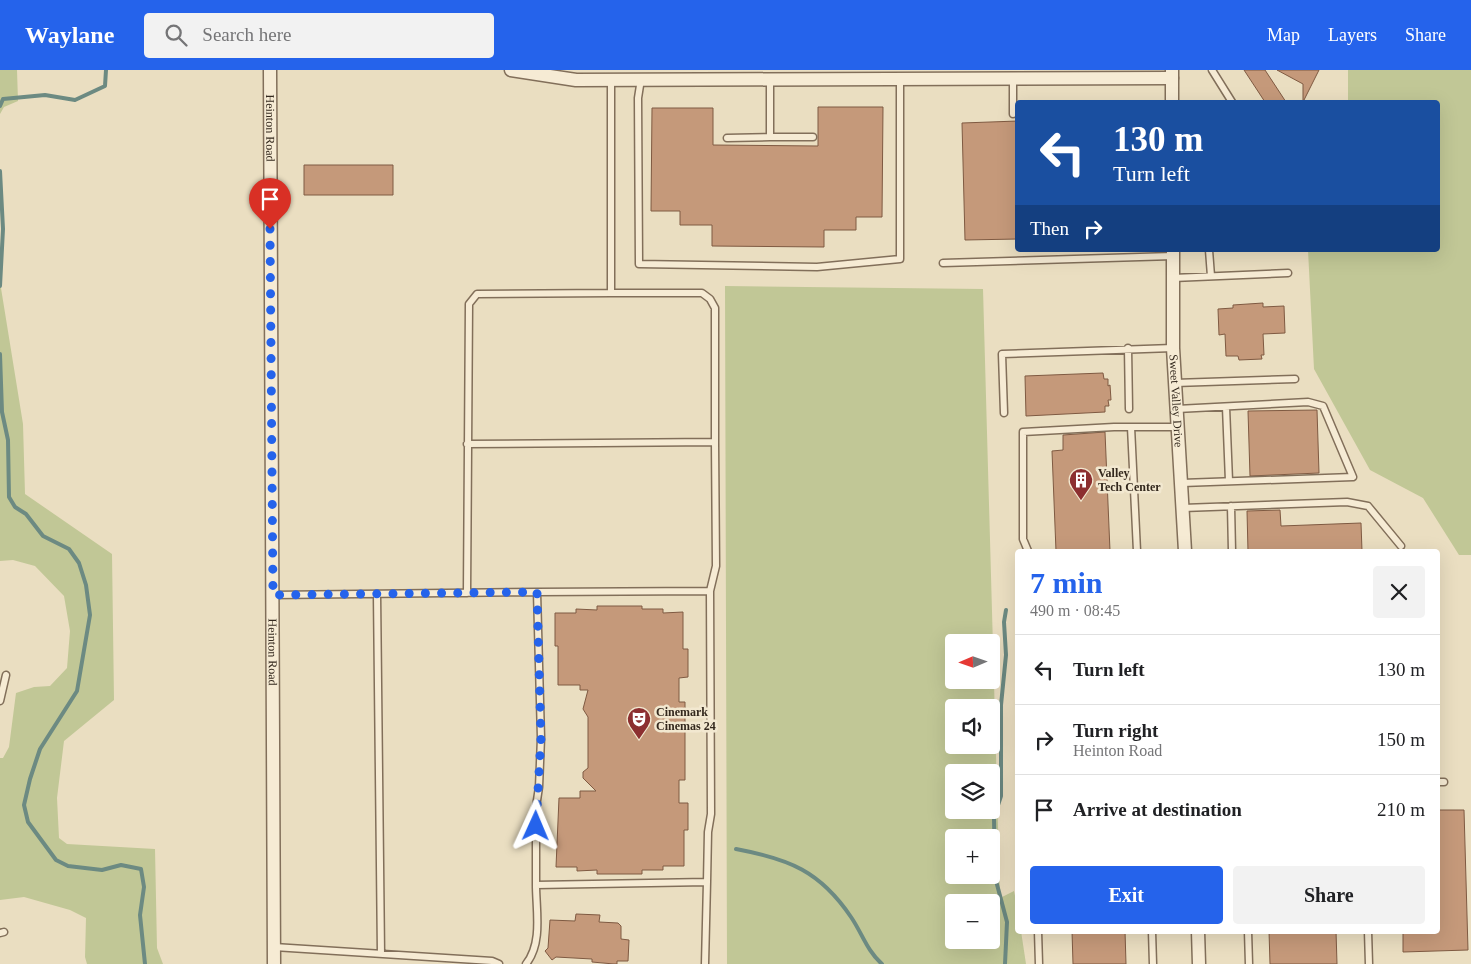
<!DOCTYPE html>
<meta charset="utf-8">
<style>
body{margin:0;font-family:Georgia,serif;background:#f2f2f2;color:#202124;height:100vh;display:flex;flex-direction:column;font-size:19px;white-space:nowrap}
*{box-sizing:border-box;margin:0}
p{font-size:16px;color:#757577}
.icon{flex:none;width:28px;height:28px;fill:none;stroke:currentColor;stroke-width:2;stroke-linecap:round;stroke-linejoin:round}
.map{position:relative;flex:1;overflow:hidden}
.panel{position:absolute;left:1015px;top:479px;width:425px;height:385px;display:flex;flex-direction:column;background:#fff;border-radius:5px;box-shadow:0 5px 20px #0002}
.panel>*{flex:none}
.banner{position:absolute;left:1015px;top:30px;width:425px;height:152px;border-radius:5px;box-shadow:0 5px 20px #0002;background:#1a4fa0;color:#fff;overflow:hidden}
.needle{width:32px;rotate:268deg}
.fabs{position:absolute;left:945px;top:564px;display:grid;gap:10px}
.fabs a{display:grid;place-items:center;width:55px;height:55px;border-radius:5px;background:#fff;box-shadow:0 5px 20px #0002;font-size:25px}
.pin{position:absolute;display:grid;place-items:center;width:42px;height:42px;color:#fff;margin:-51px -21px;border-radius:50% 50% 50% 0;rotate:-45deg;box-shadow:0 0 5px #0007}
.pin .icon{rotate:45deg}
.me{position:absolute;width:55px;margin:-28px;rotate:1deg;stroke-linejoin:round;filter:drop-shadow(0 0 4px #0008)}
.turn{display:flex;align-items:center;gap:18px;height:105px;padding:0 15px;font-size:22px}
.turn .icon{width:65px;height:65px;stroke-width:2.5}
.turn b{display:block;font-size:35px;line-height:42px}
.then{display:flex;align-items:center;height:48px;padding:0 15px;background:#0003;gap:10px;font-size:19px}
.round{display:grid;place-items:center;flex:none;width:52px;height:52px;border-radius:5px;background:#f2f2f2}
.summary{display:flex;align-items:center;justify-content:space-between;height:85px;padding:0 15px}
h1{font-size:30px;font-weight:700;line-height:38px;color:#2563eb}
.primary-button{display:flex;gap:10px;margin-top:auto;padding:10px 15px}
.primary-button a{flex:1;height:58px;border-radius:5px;background:#2563eb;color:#fff;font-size:20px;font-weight:700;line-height:58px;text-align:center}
.primary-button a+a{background:#f2f2f2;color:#202124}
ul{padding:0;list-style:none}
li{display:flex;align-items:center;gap:15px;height:70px;padding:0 15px;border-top:1px solid #e0e0e0}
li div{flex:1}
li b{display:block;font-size:19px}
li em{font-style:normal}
header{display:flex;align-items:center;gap:30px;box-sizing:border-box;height:70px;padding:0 25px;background:#2563eb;color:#fff}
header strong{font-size:24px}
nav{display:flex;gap:28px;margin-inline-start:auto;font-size:18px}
.search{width:350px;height:45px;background:#f2f2f2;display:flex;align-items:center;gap:12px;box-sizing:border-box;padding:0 18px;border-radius:5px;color:#757577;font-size:19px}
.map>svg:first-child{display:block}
</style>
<header>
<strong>Waylane</strong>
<div class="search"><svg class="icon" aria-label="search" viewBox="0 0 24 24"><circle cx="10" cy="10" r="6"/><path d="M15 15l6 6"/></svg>Search here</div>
<nav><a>Map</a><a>Layers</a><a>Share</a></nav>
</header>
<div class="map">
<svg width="1471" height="894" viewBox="0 0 1471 894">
<rect width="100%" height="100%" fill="#eadec1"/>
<!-- green -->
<path fill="#c1c796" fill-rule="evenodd" d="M0 0H17L18 31 4 37 0 44Z
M1348 0H1471V485H1459L1423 428 1370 400 1314 299 1308 180H1438V32H1348Z
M0 212 23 354 25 424 112 484 114 630 64 671 57 728 59 768 67 774 155 779 157 878 163 894H87L85 887 86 848 70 840 24 827 0 830V688H3L9 677 16 623 34 617 50 616 67 598 70 561 64 526 35 496 13 490 0 491Z
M725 216 983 219 1000 828 1014 821 1017 835 1018 861H1021L1026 894H727ZM991 572V610H954V572ZM954 638H991V675H954ZM991 702V740H954V702ZM954 768H991V805H954ZM991 832V870H954V832Z"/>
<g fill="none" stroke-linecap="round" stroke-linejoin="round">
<!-- stream -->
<path stroke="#6c8a82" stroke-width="4" d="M0 36 3 29 45 25 75 30 105 16 106 0
M0 101 3 159 0 216
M0 284 2 342 8 370 9 427 15 437 26 444 43 466 69 479 79 493 86 515 90 545 77 621 40 679 30 709 24 735 28 752 56 790 68 796 102 800 121 795 141 799 144 817 140 845 145 894
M736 779C789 789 820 801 851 847 862 863 867 881 882 894
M1005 894 1007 852 995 807 994 747 1001 726V635L1006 585 1004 552 1006 540"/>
</g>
<!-- building -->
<path fill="#c5997a" stroke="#7f5a42" d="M1244 0H1265L1286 32H1265Z
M1277 0H1319L1303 32V14Z
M818 37H883L882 147H856V160H824V177L712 176V155H680V141H651L652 38H713V75L818 76Z
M1018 51V169L965 170 962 53Z
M304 95H393V125H304Z
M1263 233V237L1284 236 1285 263 1263 264 1264 285H1261L1262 289 1239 290 1238 286H1226L1225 264 1219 265 1218 239 1233 238V235Z
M1103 303 1104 309H1108V316L1110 315 1111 330H1108L1109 336H1105V342L1026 346 1025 306Z
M1317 340 1319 403 1250 406 1248 341Z
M1105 362 1110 481H1056L1052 381 1063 380V365Z
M1280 440 1281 456 1361 453 1362 481H1248L1247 441Z
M597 536H642V539H663V543L683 542V579H688V607L679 608V632H685V710H679V733H688V760H684V796H663V800H642V804H597V800L577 801V797H556L559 728H580V721H596L583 708V702L588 698V647L583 639 588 620H580V615H558V576H555V543H576V539L597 540Z
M1438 740H1464L1468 880 1403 882V861H1438Z
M576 844 600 845 599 852 618 853 621 856V869L629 870 628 891H617V894H614L592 892V889L556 887 552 890 545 881 548 878 550 850 575 851Z
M1072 861H1125L1126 894H1073Z
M1269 861H1336L1337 894H1270Z"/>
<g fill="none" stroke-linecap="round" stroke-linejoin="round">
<!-- lane casing -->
<g stroke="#826f5a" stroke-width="9">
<path id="lane" d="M1212 0 1232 32
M1013 8V44
M641 9 638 28 639 194 817 197 900 189V8
M770 67H813
M727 68 770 67V9
M1209 180 1211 206
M943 193 1173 186
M1173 208 1288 203
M1128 278 1129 339
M1175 313 1295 309
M1226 337 1229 411
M1177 339 1308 332 1323 336 1353 407 1182 413
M1004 343 1002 284 1173 278
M1131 357 1137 481
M467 374 715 372V238L710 229 702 223H611
M1231 436 1232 481
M1183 438 1347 432 1368 436 1401 476
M1028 481 1023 469V362L1114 357H1178
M537 522 710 521 716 496 715 372
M467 523 469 234 477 224 611 223V10
M377 524 381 884
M273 525 537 522 541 668 539 717 536 737V815
M0 631 6 605
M1438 712H1444
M707 812 708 762 711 744 710 521
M1038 861 1039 894
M1152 861 1153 894
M1248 861 1249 894
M1368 861 1369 894
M0 863 4 862
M274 877 492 891 499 894
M526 894C543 873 536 840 536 815L707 812 705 894"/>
</g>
<!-- street casing -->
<g stroke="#826f5a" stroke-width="15">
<g id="street">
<path id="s1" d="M270 0 274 894"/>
<path d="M511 0 576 10 1172 8"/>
<path d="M1172 0V32"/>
<path id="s2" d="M1173 180V278L1185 481"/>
<path d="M1198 861 1199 894"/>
</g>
</g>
<!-- lane -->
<use href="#lane" stroke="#f6ebd4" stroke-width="6"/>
<!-- street -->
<use href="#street" stroke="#f6ebd4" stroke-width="12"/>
</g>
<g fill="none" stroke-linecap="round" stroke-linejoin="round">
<!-- route -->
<path stroke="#2563eb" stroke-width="9" stroke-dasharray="0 16.2" d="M270 159 273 525 537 522 541 668 536 756"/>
</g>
<!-- icons -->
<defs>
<g id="building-pin" transform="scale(1.25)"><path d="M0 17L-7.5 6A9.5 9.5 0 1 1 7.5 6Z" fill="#8c2f30" stroke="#f2e8d0"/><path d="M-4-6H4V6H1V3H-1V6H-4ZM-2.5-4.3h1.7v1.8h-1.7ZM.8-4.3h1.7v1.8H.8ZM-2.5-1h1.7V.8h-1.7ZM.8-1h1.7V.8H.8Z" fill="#fff"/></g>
<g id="theatre-pin" transform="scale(1.25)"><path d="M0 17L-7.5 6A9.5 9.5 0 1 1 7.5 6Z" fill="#8c2f30" stroke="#f2e8d0"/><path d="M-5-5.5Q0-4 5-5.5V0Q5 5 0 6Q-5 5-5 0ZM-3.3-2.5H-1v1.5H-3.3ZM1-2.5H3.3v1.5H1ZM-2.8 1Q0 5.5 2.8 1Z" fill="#fff"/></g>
</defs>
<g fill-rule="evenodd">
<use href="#building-pin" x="1081" y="410"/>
<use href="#theatre-pin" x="639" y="649"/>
</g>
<g text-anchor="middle" stroke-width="5" stroke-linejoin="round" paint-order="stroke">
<!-- street labels -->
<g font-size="12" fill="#33281d" stroke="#f2e8d0">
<text dy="4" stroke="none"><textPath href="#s1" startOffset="58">Heinton Road</textPath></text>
<text dy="4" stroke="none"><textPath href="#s2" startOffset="151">Sweet Valley Drive</textPath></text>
<text dy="4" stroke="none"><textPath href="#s1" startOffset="582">Heinton Road</textPath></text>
</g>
<!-- poi labels -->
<g font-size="12" font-weight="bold" fill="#33281d" stroke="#f2e8d0" text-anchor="start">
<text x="1098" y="407">Valley<tspan x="1098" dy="14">Tech Center</tspan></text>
<text x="656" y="646">Cinemark<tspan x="656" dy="14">Cinemas 24</tspan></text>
</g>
</g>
</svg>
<div class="fabs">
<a><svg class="needle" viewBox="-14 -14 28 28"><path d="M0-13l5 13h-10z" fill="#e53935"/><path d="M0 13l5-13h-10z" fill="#757577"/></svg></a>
<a><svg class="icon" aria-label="sound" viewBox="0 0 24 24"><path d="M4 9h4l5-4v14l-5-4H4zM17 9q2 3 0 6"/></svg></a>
<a><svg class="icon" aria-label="layers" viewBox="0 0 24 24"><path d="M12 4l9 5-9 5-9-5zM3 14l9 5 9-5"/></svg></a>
<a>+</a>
<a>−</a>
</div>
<div class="pin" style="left:270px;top:159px;background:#d93025"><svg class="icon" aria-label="arrive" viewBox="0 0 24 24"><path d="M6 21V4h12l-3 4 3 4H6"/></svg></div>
<svg class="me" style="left:536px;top:756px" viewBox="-20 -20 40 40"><path d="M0-17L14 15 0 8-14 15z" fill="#2563eb" stroke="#fff" stroke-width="4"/></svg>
<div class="banner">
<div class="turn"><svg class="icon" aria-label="left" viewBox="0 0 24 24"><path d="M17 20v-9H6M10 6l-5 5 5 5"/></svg><div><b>130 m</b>Turn left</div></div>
<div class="then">Then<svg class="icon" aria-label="right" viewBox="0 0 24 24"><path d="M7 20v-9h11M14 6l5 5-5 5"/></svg></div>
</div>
<section class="panel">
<div class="summary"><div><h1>7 min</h1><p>490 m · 08:45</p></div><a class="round"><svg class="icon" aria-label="close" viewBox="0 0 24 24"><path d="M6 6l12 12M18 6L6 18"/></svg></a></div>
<ul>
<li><svg class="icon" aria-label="left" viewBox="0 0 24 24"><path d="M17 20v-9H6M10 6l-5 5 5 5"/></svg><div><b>Turn left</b></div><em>130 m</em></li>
<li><svg class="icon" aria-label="right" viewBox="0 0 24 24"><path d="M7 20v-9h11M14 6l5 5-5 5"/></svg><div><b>Turn right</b><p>Heinton Road</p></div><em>150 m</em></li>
<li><svg class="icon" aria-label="arrive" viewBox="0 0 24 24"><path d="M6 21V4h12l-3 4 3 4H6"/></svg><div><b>Arrive at destination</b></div><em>210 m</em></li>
</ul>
<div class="primary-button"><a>Exit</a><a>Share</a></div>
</section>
</div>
